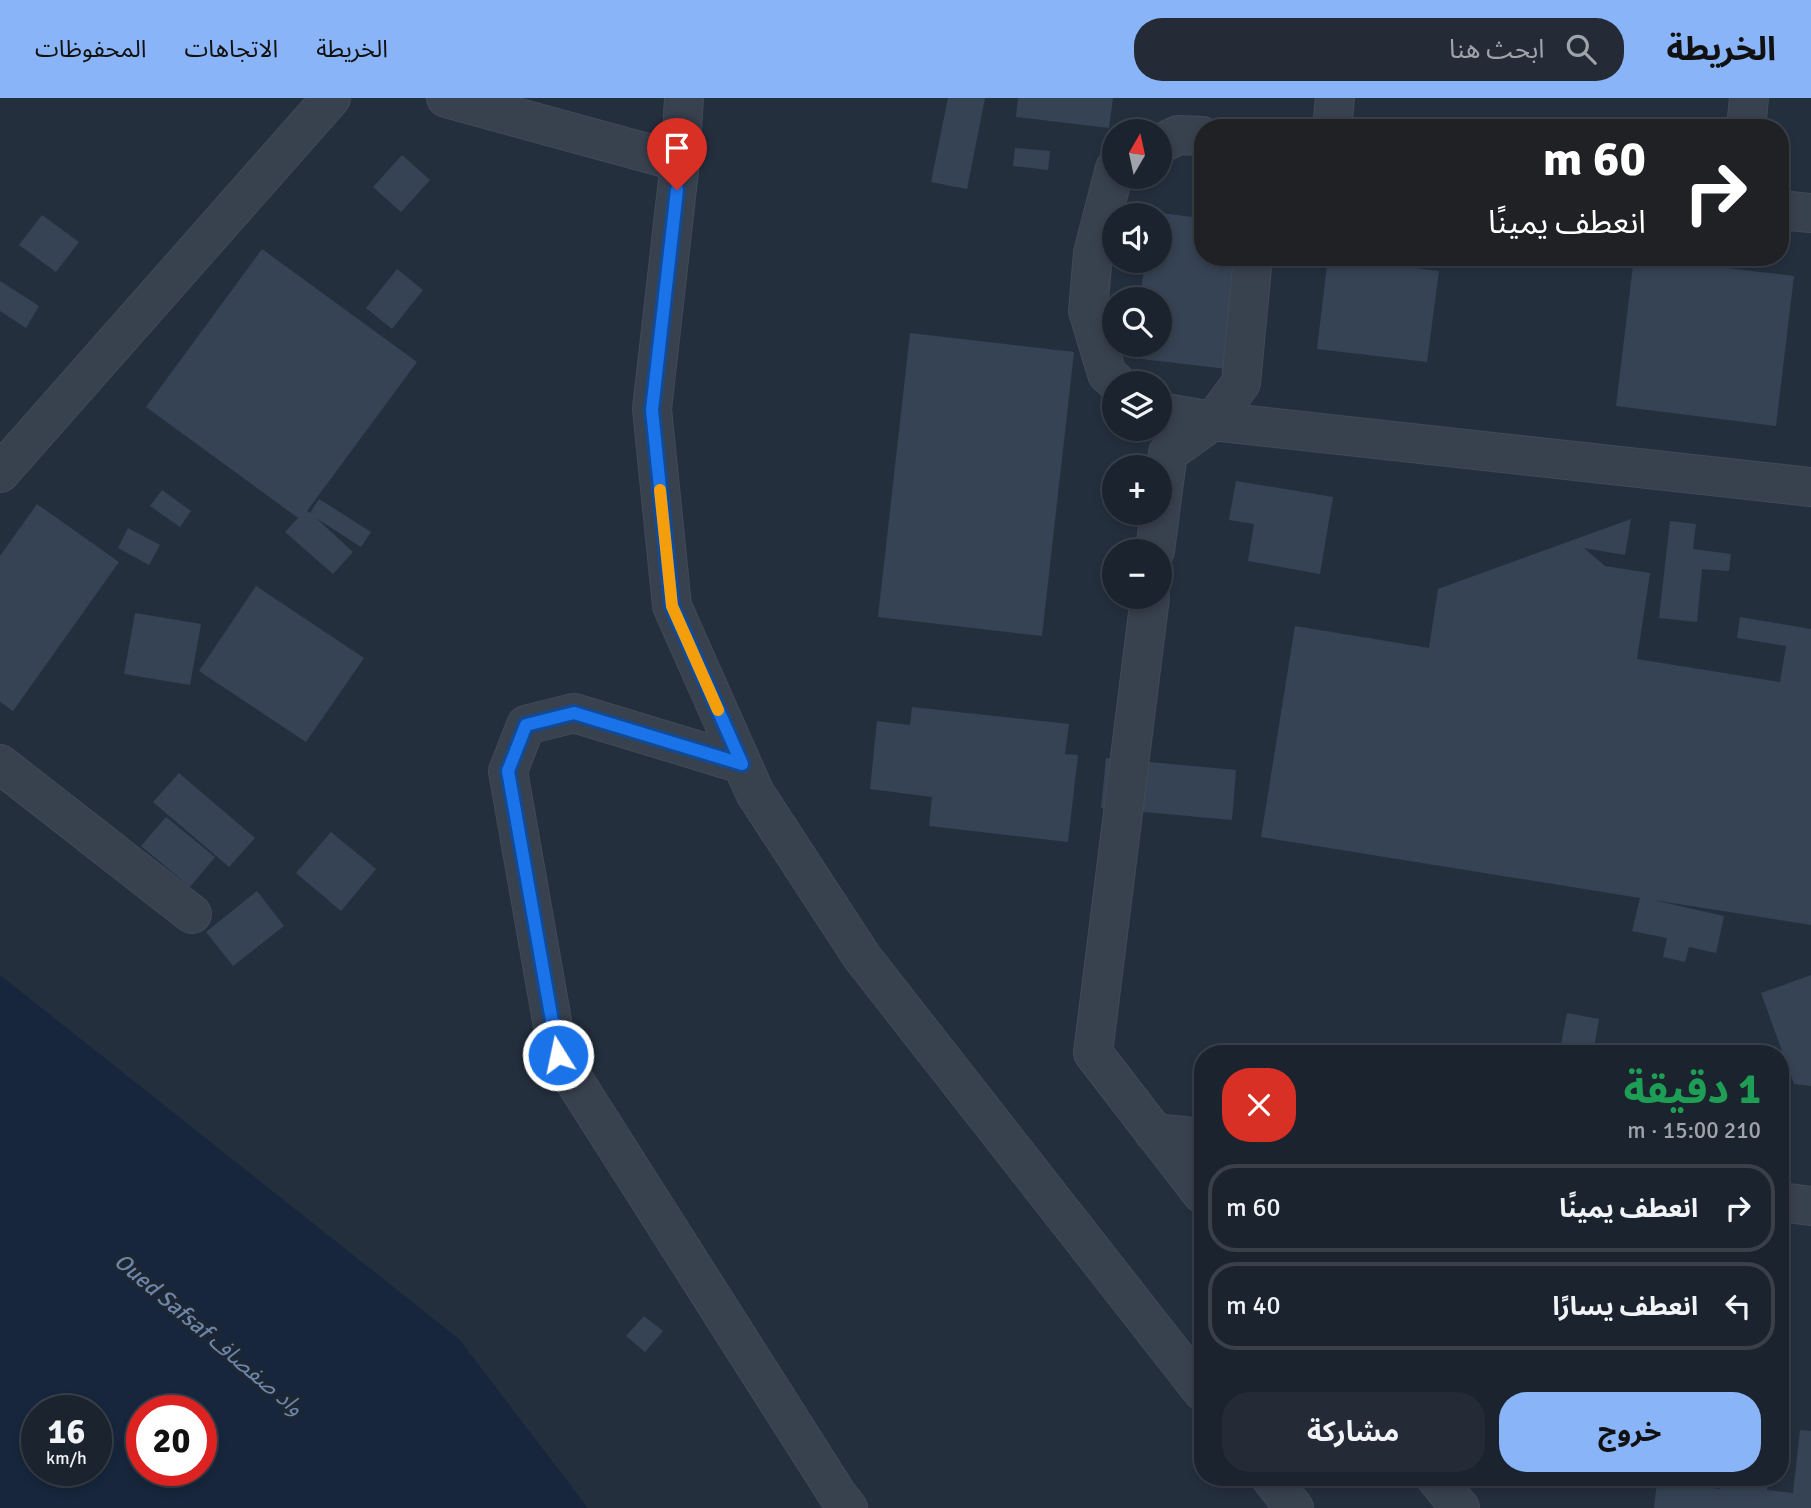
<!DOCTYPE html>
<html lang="ar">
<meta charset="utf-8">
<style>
body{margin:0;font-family:Signika,"Noto Sans Arabic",sans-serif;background:#242b36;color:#f1f3f6;direction:rtl;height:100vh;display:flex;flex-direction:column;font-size:26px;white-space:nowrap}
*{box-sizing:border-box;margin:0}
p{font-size:23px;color:#a0a4aa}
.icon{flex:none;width:38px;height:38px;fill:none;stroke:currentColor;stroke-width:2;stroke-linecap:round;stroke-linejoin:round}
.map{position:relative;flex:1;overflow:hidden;direction:ltr}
.drawer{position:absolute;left:1194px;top:947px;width:595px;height:441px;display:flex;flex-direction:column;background:#1b232e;border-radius:28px;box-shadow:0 4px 10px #0003,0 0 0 2px #39404a;direction:rtl}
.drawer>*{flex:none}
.banner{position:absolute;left:1194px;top:21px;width:595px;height:147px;border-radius:28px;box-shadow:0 4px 10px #0003,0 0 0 2px #39404a;direction:rtl;background:#202124;color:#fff;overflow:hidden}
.needle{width:46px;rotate:9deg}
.fabs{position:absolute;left:1102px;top:21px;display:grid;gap:14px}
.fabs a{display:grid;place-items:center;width:70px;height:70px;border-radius:50%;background:#1b232e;box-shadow:0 4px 10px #0003,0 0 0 2px #39404a;font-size:35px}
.speed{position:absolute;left:21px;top:1297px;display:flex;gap:14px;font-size:35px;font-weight:700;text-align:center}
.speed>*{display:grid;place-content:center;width:91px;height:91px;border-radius:50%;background:#1b232e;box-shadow:0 4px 10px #0003,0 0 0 2px #39404a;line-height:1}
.speed small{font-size:18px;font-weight:400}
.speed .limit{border:10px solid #d22;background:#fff;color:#111}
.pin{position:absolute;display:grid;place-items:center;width:60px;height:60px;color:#fff;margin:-72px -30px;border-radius:50% 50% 50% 0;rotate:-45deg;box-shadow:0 0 7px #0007}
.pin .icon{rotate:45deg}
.me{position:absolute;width:77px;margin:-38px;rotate:350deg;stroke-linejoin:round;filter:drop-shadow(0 0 5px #0008)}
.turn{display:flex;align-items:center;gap:24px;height:147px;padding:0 28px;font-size:32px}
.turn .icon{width:91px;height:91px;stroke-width:2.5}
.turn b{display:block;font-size:49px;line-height:60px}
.round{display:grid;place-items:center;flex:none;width:74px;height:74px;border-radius:28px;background:#242b36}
.head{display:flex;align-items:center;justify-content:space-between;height:119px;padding:0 28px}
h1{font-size:42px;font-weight:700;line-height:52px;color:#1e9e55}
.action{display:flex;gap:14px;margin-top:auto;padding:14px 28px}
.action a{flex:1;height:80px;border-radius:28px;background:#8ab4f8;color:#111;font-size:28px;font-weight:700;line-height:80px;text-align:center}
.action a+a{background:#242b36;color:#f1f3f6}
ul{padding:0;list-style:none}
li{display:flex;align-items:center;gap:21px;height:88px;margin:0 14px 10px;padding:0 14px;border:4px solid #39404a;border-radius:28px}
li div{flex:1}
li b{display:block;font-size:26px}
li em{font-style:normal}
header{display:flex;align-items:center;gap:42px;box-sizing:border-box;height:98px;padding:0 35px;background:#8ab4f8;color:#111}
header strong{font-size:33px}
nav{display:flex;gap:38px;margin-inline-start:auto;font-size:24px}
.search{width:490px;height:63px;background:#242b36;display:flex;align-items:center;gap:18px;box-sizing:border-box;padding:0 24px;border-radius:28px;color:#a0a4aa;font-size:26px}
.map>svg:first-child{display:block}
</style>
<header>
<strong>الخريطة</strong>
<div class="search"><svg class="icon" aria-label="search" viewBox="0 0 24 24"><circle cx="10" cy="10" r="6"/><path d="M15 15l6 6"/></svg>ابحث هنا</div>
<nav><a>الخريطة</a><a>الاتجاهات</a><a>المحفوظات</a></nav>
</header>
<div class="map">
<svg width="1811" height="1410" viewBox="0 0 1811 1410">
<rect width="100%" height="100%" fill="#242f3e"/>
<!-- water -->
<path fill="#17263c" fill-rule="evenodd" d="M0 877 459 1241 588 1410H0ZM96 1312V1372H37V1312ZM142 1312H201V1372H142Z"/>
<!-- building -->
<path fill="#364354" d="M948 0H985L967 91 931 84Z
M1018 0H1113L1109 30 1016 19Z
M1015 50 1050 53 1048 72 1013 68Z
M402 57 430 82 401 114 373 89Z
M1160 115 1202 120V159H1240L1227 271 1133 260 1135 247H1160V201H1140L1145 163H1160Z
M42 117 79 144 56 174 19 147Z
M262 151 417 264 307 413 310 415 319 401 371 434 361 449 316 420 353 454 333 476 285 434 298 420 146 309Z
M1328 159 1439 173 1427 264 1317 251Z
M1634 159 1794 178 1776 328 1616 308Z
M397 171 423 192 392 231 366 210Z
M0 183 39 208 26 230 0 213Z
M910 235 1074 254 1042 538 878 519Z
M1236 383 1333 399 1320 476 1248 463 1254 426 1229 422Z
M162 392 191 413 180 429 150 408Z
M37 406 119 464 13 613 0 604V458Z
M1631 421 1625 457 1584 450 1605 468 1650 475 1637 561 1780 584 1786 548 1737 540 1740 519 1811 531V827L1653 802 1724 818 1716 855 1689 849 1685 864 1663 859 1667 840 1632 833 1640 800 1261 739 1295 528 1429 550 1438 491Z
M1670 423 1696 426 1693 451 1731 456 1729 473 1702 471 1697 524 1659 520Z
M128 430 160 447 149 467 118 450Z
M256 488 364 560 306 644 199 573Z
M135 515 201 526 190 587 124 576Z
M912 609 1069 626 1065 656 1078 657 1068 744 929 728 932 699 870 691 877 623 910 627Z
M1106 660 1236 672 1232 722 1101 710Z
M179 675 255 740 229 769 153 704Z
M166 719 215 759 190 789 141 748Z
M331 734 376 771 341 813 296 775Z
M257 793 284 828 233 868 206 834Z
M1811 877V988L1794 986 1761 895Z
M1567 915 1599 921 1593 956H1559Z
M644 1218 663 1233 645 1254 626 1238Z
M1800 1332 1811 1333V1410H1654L1657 1384 1720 1391 1722 1379H1769L1767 1392 1793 1395Z"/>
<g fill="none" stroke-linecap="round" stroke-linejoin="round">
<!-- minor casing -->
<g stroke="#414a57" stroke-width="40">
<path id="minor" d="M446 0 680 64
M684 0 680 64 652 311 672 508 755 695 862 859 1202 1293
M1332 30 1335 0
M1746 30 1749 0
M1160 46 1178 37 1202 38
M1115 70 1093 155 1088 213 1107 276 1117 285
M1780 112 1811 115
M1160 314 1213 323 1811 389
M0 375 331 0
M1160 414 1168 355 1213 323 1241 285 1253 159
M1155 453 1160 415
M1150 499 1093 955 1202 1096
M0 666 192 816
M742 666 574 615 526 627 508 673 558 957 837 1396 848 1410
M1154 1035 1202 1040
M1780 1104 1811 1108
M1270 1379 1294 1410
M1435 1379 1460 1410"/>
</g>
<!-- minor -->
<use href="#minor" stroke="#38414e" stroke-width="38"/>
</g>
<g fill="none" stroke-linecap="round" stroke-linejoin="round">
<!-- route casing -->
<g stroke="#114b97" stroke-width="18">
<path id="route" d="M558 957 508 673 526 627 574 615 742 666 672 508 652 312 677 92"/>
</g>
<!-- route -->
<use href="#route" stroke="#1a73e8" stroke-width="12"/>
<!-- slow -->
<path stroke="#f59e0b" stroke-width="12" d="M660 392 672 508 718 612"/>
</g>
<g text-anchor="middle" stroke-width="7" stroke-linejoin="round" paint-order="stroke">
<!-- water labels -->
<g font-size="23" font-style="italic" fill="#6d86a8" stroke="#1d2633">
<text transform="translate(209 1236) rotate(40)" y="8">Oued Safsaf واد صفصاف</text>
</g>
</g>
</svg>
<div class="fabs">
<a><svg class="needle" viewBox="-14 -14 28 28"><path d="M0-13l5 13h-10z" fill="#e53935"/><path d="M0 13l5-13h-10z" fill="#a0a4aa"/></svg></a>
<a><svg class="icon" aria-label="sound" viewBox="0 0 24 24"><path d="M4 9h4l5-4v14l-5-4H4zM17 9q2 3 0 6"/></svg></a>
<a><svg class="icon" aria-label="search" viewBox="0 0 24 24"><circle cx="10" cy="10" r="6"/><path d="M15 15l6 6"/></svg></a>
<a><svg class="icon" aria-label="layers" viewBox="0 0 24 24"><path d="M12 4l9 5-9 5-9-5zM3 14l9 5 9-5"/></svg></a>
<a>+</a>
<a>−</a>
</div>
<div class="speed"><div>16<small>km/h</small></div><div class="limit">20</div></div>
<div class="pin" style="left:677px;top:92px;background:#d93025"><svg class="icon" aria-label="arrive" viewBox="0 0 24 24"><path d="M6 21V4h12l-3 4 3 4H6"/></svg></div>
<svg class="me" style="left:558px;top:957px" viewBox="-20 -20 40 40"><circle r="17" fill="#1a73e8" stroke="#fff" stroke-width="3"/><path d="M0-11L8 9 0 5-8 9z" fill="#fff"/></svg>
<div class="banner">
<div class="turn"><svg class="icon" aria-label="right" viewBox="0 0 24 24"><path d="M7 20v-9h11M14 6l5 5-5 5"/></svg><div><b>60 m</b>انعطف يمينًا</div></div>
</div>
<section class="drawer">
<div class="head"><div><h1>1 دقيقة</h1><p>210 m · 15:00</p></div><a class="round" style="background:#d93025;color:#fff"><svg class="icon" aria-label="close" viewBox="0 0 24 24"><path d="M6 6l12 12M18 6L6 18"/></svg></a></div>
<ul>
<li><svg class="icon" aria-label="right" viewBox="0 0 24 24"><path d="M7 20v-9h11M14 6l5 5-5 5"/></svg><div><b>انعطف يمينًا</b></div><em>60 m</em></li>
<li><svg class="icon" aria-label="left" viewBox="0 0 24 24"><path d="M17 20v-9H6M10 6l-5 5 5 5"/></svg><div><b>انعطف يسارًا</b></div><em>40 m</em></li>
</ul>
<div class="action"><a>خروج</a><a>مشاركة</a></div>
</section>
</div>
